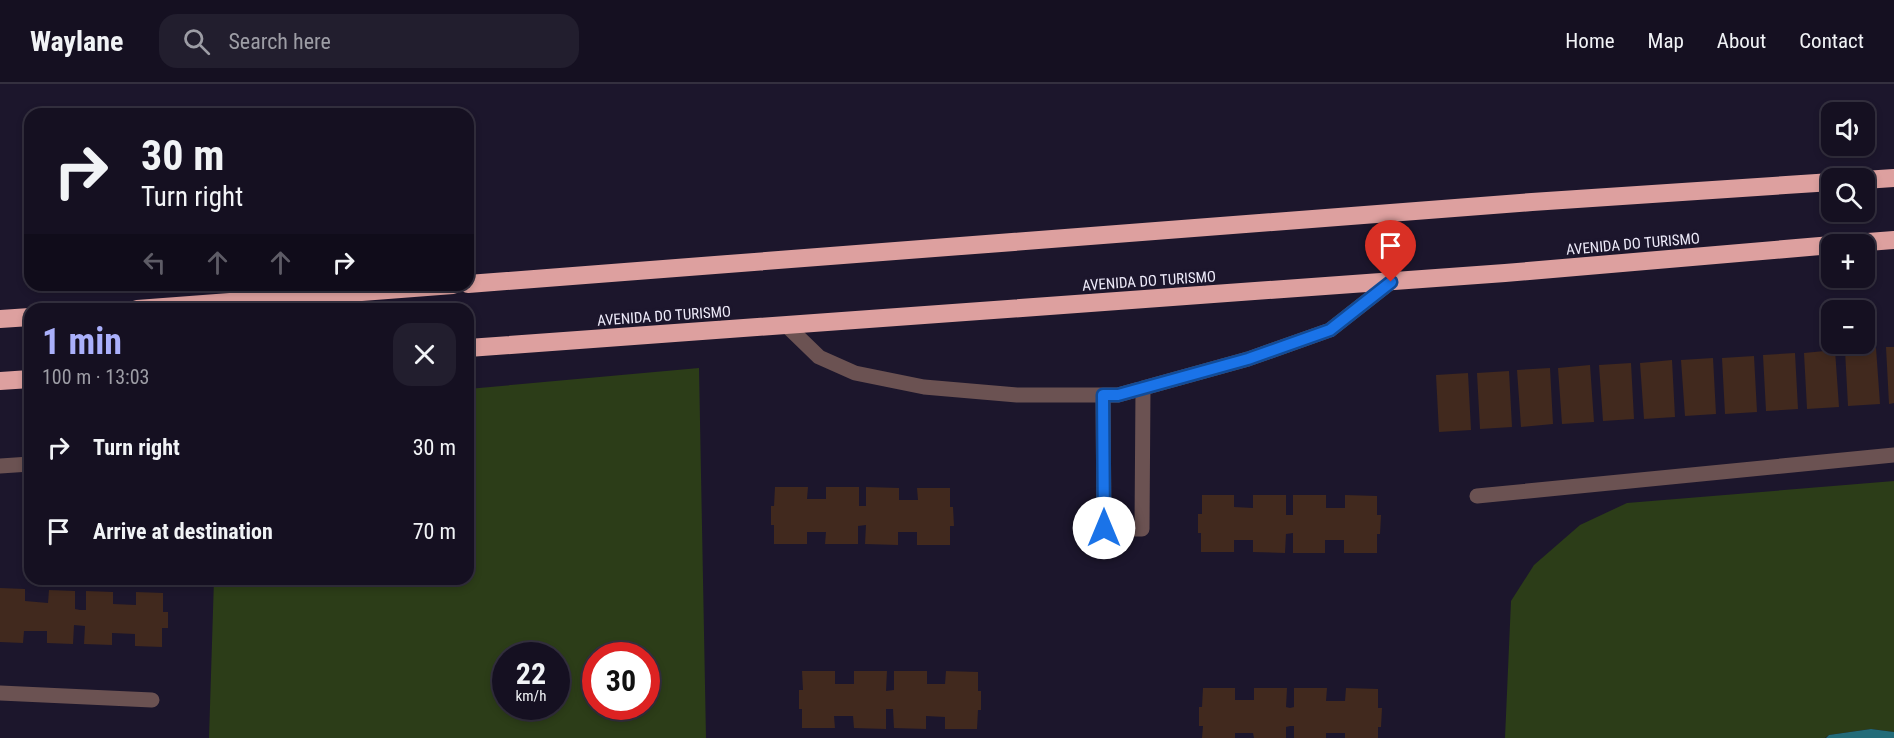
<!DOCTYPE html>
<meta charset="utf-8">
<style>
body{margin:0;font-family:"Roboto Condensed",sans-serif;background:#221e2e;color:#f1f3f6;height:100vh;display:flex;flex-direction:column;font-size:22px;white-space:nowrap}
*{box-sizing:border-box;margin:0}
p{font-size:20px;color:#9d9da5}
.icon{flex:none;width:33px;height:33px;fill:none;stroke:currentColor;stroke-width:2;stroke-linecap:round;stroke-linejoin:round}
.map{position:relative;flex:1;overflow:hidden}
.panel{position:absolute;left:24px;top:219px;width:450px;height:282px;display:flex;flex-direction:column;background:#151021;border-radius:18px;box-shadow:0 3px 9px #0003,0 0 0 2px #34303f}
.panel>*{flex:none}
.hud{position:absolute;left:24px;top:24px;width:450px;height:183px;border-radius:18px;box-shadow:0 3px 9px #0003,0 0 0 2px #34303f;background:#151021;color:#f1f3f6;overflow:hidden}
.tools{position:absolute;left:1821px;top:18px;display:grid;gap:12px}
.tools a{display:grid;place-items:center;width:54px;height:54px;border-radius:12px;background:#151021;box-shadow:0 3px 9px #0003,0 0 0 2px #34303f;font-size:30px}
.speed{position:absolute;left:492px;top:558px;display:flex;gap:12px;font-size:30px;font-weight:700;text-align:center}
.speed>*{display:grid;place-content:center;width:78px;height:78px;border-radius:50%;background:#151021;box-shadow:0 3px 9px #0003,0 0 0 2px #34303f;line-height:1}
.speed small{font-size:15px;font-weight:400}
.speed .limit{border:9px solid #d22;background:#fff;color:#111}
.pin{position:absolute;display:grid;place-items:center;width:51px;height:51px;color:#fff;margin:-62px -26px;border-radius:50% 50% 50% 0;rotate:-45deg;box-shadow:0 0 6px #0007}
.pin .icon{rotate:45deg}
.me{position:absolute;width:66px;margin:-33px;rotate:0deg;stroke-linejoin:round;filter:drop-shadow(0 0 4px #0008)}
.turn{display:flex;align-items:center;gap:21px;height:126px;padding:0 18px;font-size:27px}
.turn .icon{width:78px;height:78px;stroke-width:2.5}
.turn b{display:block;font-size:42px;line-height:51px}
.lanes{display:flex;align-items:center;height:57px;padding:0 18px;background:#0003;justify-content:center;gap:30px;direction:ltr}
.lanes .off{opacity:.35}
.round{display:grid;place-items:center;flex:none;width:63px;height:63px;border-radius:18px;background:#221e2e}
.headline{display:flex;align-items:center;justify-content:space-between;height:102px;padding:0 18px}
h1{font-size:36px;font-weight:700;line-height:45px;color:#aab0fb}
ul{padding:0;list-style:none}
li{display:flex;align-items:center;gap:18px;height:84px;padding:0 18px}
li div{flex:1}
li b{display:block;font-size:22px}
li em{font-style:normal}
header{display:flex;align-items:center;gap:36px;box-sizing:border-box;height:84px;padding:0 30px;background:#151021;border-bottom:2px solid #34303f}
header strong{font-size:28px}
nav{display:flex;gap:33px;margin-inline-start:auto;font-size:21px}
.search{width:420px;height:54px;background:#221e2e;display:flex;align-items:center;gap:15px;box-sizing:border-box;padding:0 21px;border-radius:18px;color:#9d9da5;font-size:22px}
.map>svg:first-child{display:block}
</style>
<header>
<strong>Waylane</strong>
<div class="search"><svg class="icon" aria-label="search" viewBox="0 0 24 24"><circle cx="10" cy="10" r="6"/><path d="M15 15l6 6"/></svg>Search here</div>
<nav><a>Home</a><a>Map</a><a>About</a><a>Contact</a></nav>
</header>
<div class="map">
<svg width="1894" height="654" viewBox="0 0 1894 654">
<rect width="100%" height="100%" fill="#1c162c"/>
<!-- green -->
<path fill="#2c3d18" fill-rule="evenodd" d="M699 284 706 654H209L214 495H468V305ZM506 572H556V622H506ZM596 572H646V622H596Z
M1894 397V648L1871 645 1829 651 1825 654H1505L1511 517 1534 481 1580 441 1627 419Z"/>
<!-- water -->
<path fill="#236c79" d="M1871 645 1894 648V654H1826L1829 651Z"/>
<!-- building -->
<path fill="#41291e" d="M1886 263H1894V319L1889 320Z
M1876 264 1880 320 1848 322 1845 266Z
M1835 266 1839 323 1807 325 1804 269Z
M1795 269 1798 325 1766 327 1763 271Z
M1754 272 1757 328 1725 330 1722 274Z
M1713 274 1716 330 1685 332 1681 276Z
M1672 276 1675 333 1644 335 1640 279Z
M1631 279 1634 335 1603 337 1599 281Z
M1590 281 1594 338 1562 340 1558 284Z
M1550 284 1553 340 1521 343 1517 286Z
M1509 287 1512 343 1480 345 1477 289Z
M1468 289 1471 346 1439 348 1436 291Z
M775 403H808L807 415H826V403H859V422H866V403L899 404V416H918L917 404H950V423H953L954 442H950V461H917V448H898V461L865 460 866 441 858 442V460H825L826 448H807V460H774V441H771V422H774Z
M1202 411H1234V423L1253 424V411H1286V431H1293V411H1326V424H1345V411L1377 412V431H1381L1380 450H1377V469H1344V456H1325V469H1293V449L1286 450 1285 469 1253 468V456H1234V468H1201V449H1198V430H1202Z
M0 504 25 505V517L48 519 49 506 75 507V525L80 526H86V507L113 508V520L136 521V508L163 509V528H168V544H162V563L135 562V550L112 549V561L84 560 85 542 74 541 73 560 47 559V547H24L23 559 0 558Z
M802 587H835V600H854V587H887L886 607 894 606V587H927V600H945L946 587 978 588V607H981V626H978L977 645H945V633L926 632V645L894 644 893 625H886V645L854 644 853 632H834L835 644H802V625H799V606H803Z
M1203 604H1235V616H1254V604H1287L1286 623 1290 624 1294 623V604H1327L1326 617H1345L1346 604 1378 605V624H1382L1381 643H1378V654H1345V649H1326V654H1294V642H1290L1286 643V654H1254L1253 649H1235V654H1202L1203 642H1199V623H1202Z"/>
<g fill="none" stroke-linecap="round" stroke-linejoin="round">
<!-- minor -->
<path stroke="#6b5252" stroke-width="15" d="M786 241 819 273 855 289 924 303 1017 311H1118L1248 275 1330 246 1391 198
M1103 311 1104 445H1142L1143 304
M0 382 30 380
M1477 412 1894 371
M0 609 152 616"/>
<!-- highway -->
<path stroke="#dda09f" stroke-width="18" d="M1864 96 1894 94
M1842 160 1894 156
M468 200 1532 118 1832 98
M137 225 453 201
M0 235 30 233
M468 264 1505 189 1832 161
M0 297 30 295"/>
</g>
<g fill="none" stroke-linecap="round" stroke-linejoin="round">
<!-- route casing -->
<g stroke="#114b97" stroke-width="15">
<path id="route" d="M1104 444 1103 311H1118L1248 275 1330 246 1391 198"/>
</g>
<!-- route -->
<use href="#route" stroke="#1a73e8" stroke-width="10"/>
</g>
<g text-anchor="middle" stroke-width="6" stroke-linejoin="round" paint-order="stroke">
<!-- street labels -->
<g font-size="15" fill="#edeaf9" stroke="#1c162c">
<text transform="translate(1633 160) rotate(-5)" y="5">AVENIDA DO TURISMO</text>
<text transform="translate(1149 197) rotate(-4)" y="5">AVENIDA DO TURISMO</text>
<text transform="translate(664 232) rotate(-4)" y="5">AVENIDA DO TURISMO</text>
</g>
</g>
</svg>
<div class="tools">
<a><svg class="icon" aria-label="sound" viewBox="0 0 24 24"><path d="M4 9h4l5-4v14l-5-4H4zM17 9q2 3 0 6"/></svg></a>
<a><svg class="icon" aria-label="search" viewBox="0 0 24 24"><circle cx="10" cy="10" r="6"/><path d="M15 15l6 6"/></svg></a>
<a>+</a>
<a>−</a>
</div>
<div class="speed"><div>22<small>km/h</small></div><div class="limit">30</div></div>
<div class="pin" style="left:1391px;top:198px;background:#d93025"><svg class="icon" aria-label="arrive" viewBox="0 0 24 24"><path d="M6 21V4h12l-3 4 3 4H6"/></svg></div>
<svg class="me" style="left:1104px;top:444px" viewBox="-20 -20 40 40"><circle r="19" fill="#fff"/><path d="M0-13L10 11 0 6-10 11z" fill="#1a73e8"/></svg>
<div class="hud">
<div class="turn"><svg class="icon" aria-label="right" viewBox="0 0 24 24"><path d="M7 20v-9h11M14 6l5 5-5 5"/></svg><div><b>30 m</b>Turn right</div></div>
<div class="lanes"><svg class="icon off" aria-label="left" viewBox="0 0 24 24"><path d="M17 20v-9H6M10 6l-5 5 5 5"/></svg><svg class="icon off" aria-label="ahead" viewBox="0 0 24 24"><path d="M12 20V5M6 11l6-6 6 6"/></svg><svg class="icon off" aria-label="ahead" viewBox="0 0 24 24"><path d="M12 20V5M6 11l6-6 6 6"/></svg><svg class="icon" aria-label="right" viewBox="0 0 24 24"><path d="M7 20v-9h11M14 6l5 5-5 5"/></svg></div>
</div>
<section class="panel">
<div class="headline"><div><h1>1 min</h1><p>100 m · 13:03</p></div><a class="round"><svg class="icon" aria-label="close" viewBox="0 0 24 24"><path d="M6 6l12 12M18 6L6 18"/></svg></a></div>
<ul>
<li><svg class="icon" aria-label="right" viewBox="0 0 24 24"><path d="M7 20v-9h11M14 6l5 5-5 5"/></svg><div><b>Turn right</b></div><em>30 m</em></li>
<li><svg class="icon" aria-label="arrive" viewBox="0 0 24 24"><path d="M6 21V4h12l-3 4 3 4H6"/></svg><div><b>Arrive at destination</b></div><em>70 m</em></li>
</ul>
</section>
</div>
